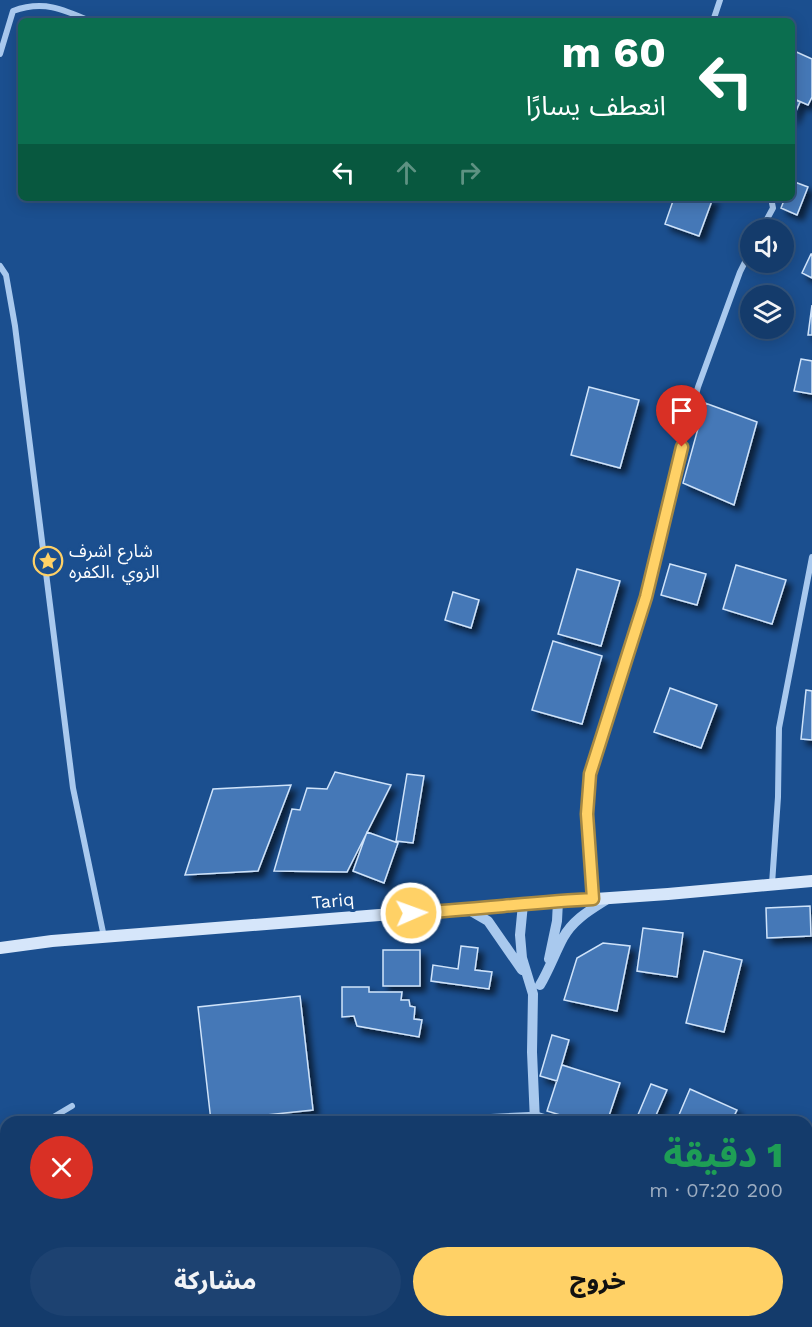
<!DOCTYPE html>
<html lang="ar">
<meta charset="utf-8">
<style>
body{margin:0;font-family:"Work Sans","Noto Sans Arabic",sans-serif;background:#1d4271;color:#f1f3f6;direction:rtl;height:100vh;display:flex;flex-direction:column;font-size:22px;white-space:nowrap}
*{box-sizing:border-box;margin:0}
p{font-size:20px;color:#9dadc1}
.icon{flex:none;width:33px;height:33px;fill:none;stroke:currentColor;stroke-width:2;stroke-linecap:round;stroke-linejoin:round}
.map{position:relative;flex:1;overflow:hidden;direction:ltr}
.panel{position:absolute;left:0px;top:1116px;width:813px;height:212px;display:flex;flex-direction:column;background:#143b6b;border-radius:18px 18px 0 0;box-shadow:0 3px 15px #0003,0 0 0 2px #33557e;direction:rtl}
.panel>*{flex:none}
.banner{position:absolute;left:18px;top:18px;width:777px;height:183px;border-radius:9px;box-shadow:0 3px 15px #0003,0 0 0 2px #33557e;direction:rtl;background:#0b6e4f;color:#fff;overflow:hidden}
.buttons{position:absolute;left:740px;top:219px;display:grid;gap:12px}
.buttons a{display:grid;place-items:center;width:54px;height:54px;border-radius:50%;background:#143b6b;box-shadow:0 3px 15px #0003,0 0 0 2px #33557e;font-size:30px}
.pin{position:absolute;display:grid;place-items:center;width:51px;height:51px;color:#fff;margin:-62px -26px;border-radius:50% 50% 50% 0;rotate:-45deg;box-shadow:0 0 6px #0007}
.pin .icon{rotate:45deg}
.me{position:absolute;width:66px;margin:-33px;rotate:88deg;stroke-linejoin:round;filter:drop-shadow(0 0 4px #0008)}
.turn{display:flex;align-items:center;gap:21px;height:126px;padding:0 30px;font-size:27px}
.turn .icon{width:78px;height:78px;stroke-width:2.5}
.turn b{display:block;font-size:42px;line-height:51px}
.lanes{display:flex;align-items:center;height:57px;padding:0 30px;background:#0003;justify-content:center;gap:30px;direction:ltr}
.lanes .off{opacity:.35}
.round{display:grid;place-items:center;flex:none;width:63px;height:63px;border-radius:32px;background:#1d4271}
.overview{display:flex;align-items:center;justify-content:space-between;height:102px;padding:0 30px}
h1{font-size:36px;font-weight:800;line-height:45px;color:#1e9e55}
.button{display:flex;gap:12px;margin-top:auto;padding:12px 30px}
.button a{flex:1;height:69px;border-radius:36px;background:#ffd166;color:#111;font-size:24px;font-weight:800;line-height:69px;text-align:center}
.button a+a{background:#1d4271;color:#f1f3f6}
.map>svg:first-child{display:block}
</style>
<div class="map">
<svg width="812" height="1327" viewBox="0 0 812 1327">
<defs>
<filter id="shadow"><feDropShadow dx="5.5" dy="5.5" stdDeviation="3" flood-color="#0009"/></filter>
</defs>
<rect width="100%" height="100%" fill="#1b4f8f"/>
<!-- building -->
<path fill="#4478b7" stroke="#cfe3fa" stroke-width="1.5" filter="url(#shadow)" d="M792 50 812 59V97L808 105 792 98Z
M792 98 800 102 792 120Z
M792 181 808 187 797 215 781 208 785 198H792Z
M674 198H713L699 236 665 224Z
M811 254H812V278L802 273Z
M812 305V335H808Z
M801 359 812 361V394L794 391Z
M589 387 639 400 620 468 571 455Z
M705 403 757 422 734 505 683 483Z
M670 564 706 574 697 605 661 595Z
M736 565 786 580 772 624 723 609Z
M577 569 620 581 601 646 558 634Z
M453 592 479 600 471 628 445 620Z
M553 641 602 656 582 724 532 710Z
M670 688 717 705 701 748 654 732Z
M806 690 812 691V740L801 739Z
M335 772 391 785 347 872 274 871 292 809 300 810 307 788 327 789Z
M407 774 424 776 413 843 396 841Z
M291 785 258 871 185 875 213 789Z
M367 832 398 843 384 883 353 871Z
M810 906 811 936 767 938 766 908Z
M643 928 683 933 677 977 637 971Z
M603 943 630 946 617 1011 564 1000 577 958Z
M461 946 478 948 475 970 492 972 489 989 431 981 433 965 458 969Z
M383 950H420V986H383Z
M704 951 742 960 724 1032 686 1023Z
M342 987H369V992H402L401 1000H409L410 1006 415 1007 414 1019 422 1020 419 1037 357 1026 354 1016 342 1017Z
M300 996 313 1110 211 1121 198 1007Z
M552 1035 569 1040 557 1081 540 1076Z
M562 1065 620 1083 607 1122H583L547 1111Z
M651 1084 667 1090 653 1122H635Z
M690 1089 737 1110 731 1122H676Z
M6 1284V1322H15V1324L0 1326V1285Z"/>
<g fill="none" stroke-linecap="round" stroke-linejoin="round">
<!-- service -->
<path stroke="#a9c9ee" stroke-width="4.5" d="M381 1122 534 1114"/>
<!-- minor -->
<path stroke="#a9c9ee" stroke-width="6" d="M713 21 720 0
M0 54 13 11C43 0 63 9 90 21
M761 230 773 208 771 198
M0 266 6 275 15 326 73 788 104 937
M772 884 778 797 779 728 812 557
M593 899 587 814 590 774 646 597 666 508 698 387 740 272 750 252
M535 1114 561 1122
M45 1122 72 1106
M0 1147 6 1144
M807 1220 812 1221
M755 1327 756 1322"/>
<!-- tertiary -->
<path stroke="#a9c9ee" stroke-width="10" d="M523 904 520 935 522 958 533 994 532 1052 535 1122
M469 910 488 921 522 970
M549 959 557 921 558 901
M540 985C549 970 555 953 563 938 573 919 592 909 609 898
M533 1327V1322"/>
<!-- secondary -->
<path stroke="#d6e6fa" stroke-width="12" d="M0 948 52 941 392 914 469 910 523 904 668 894 812 881"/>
</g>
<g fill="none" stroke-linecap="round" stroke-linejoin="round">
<!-- route casing -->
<g stroke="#a68842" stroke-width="15">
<path id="route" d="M411 913C472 910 533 902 593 899L587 814 590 774 646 597 682 447"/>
</g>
<!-- route -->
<use href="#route" stroke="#ffd166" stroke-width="10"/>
</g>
<!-- icons -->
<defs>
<g id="sight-ring" transform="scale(1.5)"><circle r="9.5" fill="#1b4f8f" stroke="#ffd166" stroke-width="1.5"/><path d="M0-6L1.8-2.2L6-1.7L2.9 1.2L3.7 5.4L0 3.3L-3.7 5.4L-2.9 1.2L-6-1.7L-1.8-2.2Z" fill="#ffd166"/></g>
</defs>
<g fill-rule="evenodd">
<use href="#sight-ring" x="48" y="561"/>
</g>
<g text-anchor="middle" stroke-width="6" stroke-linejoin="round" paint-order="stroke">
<!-- poi labels -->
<g font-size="18" fill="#fff" stroke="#1b4f8f" text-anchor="start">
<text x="69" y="557">شارع اشرف<tspan x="69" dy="21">الزوي ،الكفره</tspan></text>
</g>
<!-- street labels -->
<g font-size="18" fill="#fff" stroke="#1b4f8f">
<text transform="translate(333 901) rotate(-5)" y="6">Tariq</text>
</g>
</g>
</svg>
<div class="buttons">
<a><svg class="icon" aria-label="sound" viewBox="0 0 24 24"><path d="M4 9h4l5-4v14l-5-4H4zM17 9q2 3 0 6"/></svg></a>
<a><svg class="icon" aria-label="layers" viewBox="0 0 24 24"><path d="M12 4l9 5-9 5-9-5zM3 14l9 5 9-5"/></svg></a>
</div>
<div class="pin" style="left:682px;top:447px;background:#d93025"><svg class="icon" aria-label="arrive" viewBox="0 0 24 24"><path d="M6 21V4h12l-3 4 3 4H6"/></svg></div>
<svg class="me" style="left:411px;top:913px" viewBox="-20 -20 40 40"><circle r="17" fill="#ffd166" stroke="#fff" stroke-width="3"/><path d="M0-11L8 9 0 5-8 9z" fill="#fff"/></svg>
<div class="banner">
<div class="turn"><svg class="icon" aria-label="left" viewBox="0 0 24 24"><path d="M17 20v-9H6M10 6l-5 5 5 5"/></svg><div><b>60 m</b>انعطف يسارًا</div></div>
<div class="lanes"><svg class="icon" aria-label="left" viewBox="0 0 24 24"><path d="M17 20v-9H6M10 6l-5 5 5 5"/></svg><svg class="icon off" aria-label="ahead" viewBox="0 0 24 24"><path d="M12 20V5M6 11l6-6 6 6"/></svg><svg class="icon off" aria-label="right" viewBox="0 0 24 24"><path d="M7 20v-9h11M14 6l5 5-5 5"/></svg></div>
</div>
<section class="panel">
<div class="overview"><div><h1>1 دقيقة</h1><p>200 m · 07:20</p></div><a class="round" style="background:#d93025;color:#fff"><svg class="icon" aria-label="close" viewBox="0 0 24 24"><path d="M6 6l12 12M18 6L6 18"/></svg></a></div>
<div class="button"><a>خروج</a><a>مشاركة</a></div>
</section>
</div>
